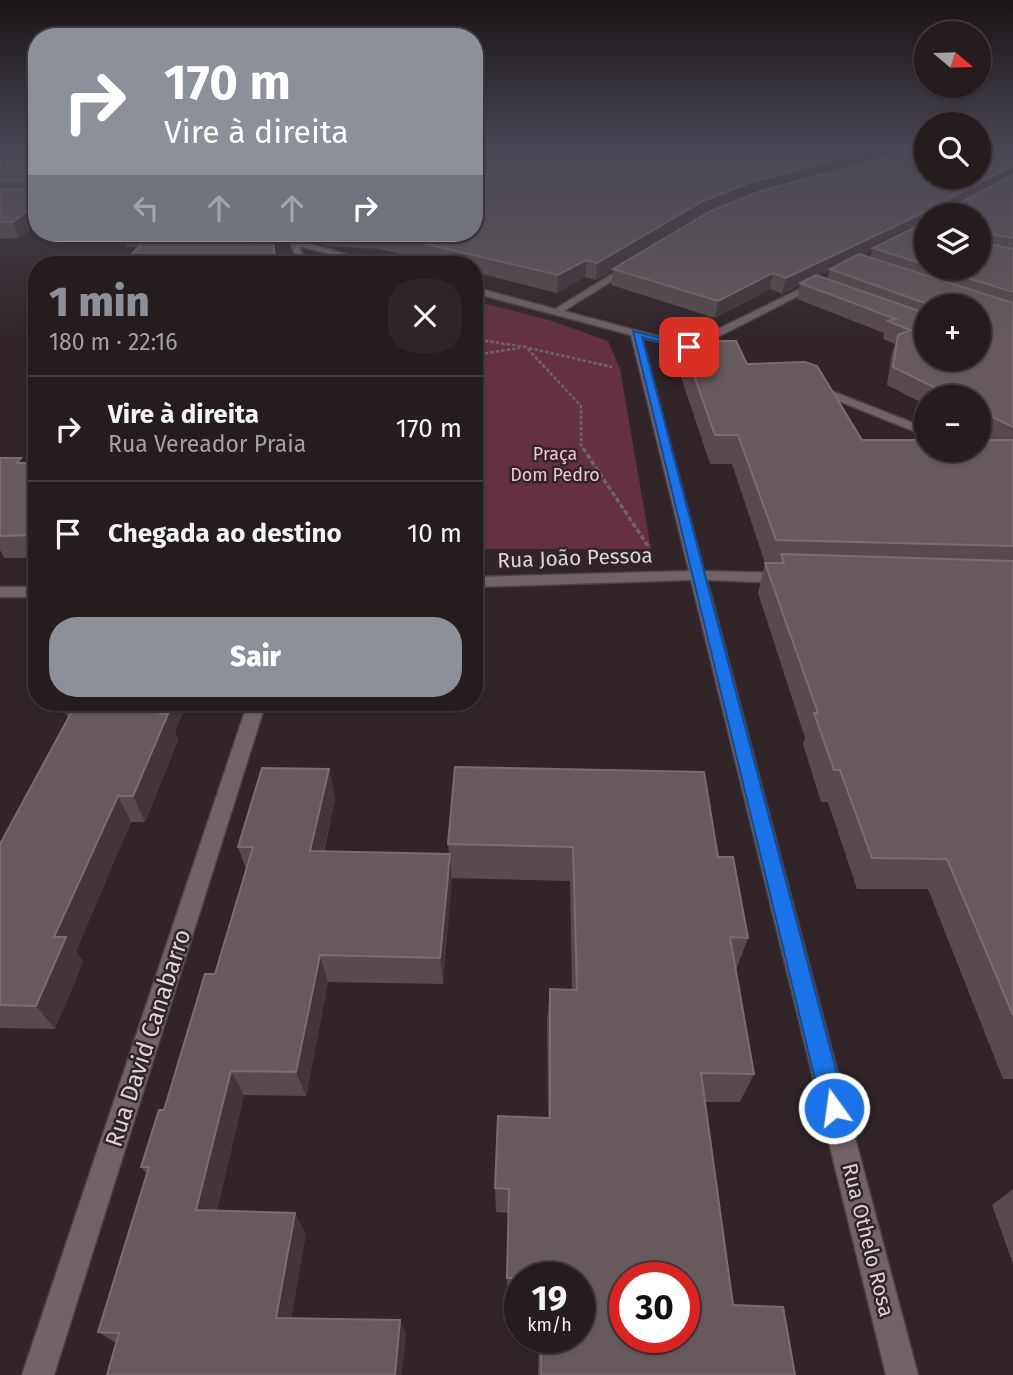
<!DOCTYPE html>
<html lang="pt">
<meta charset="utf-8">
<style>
body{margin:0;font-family:"Fira Sans",sans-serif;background:#2d2527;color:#f1f3f6;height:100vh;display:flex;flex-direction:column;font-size:26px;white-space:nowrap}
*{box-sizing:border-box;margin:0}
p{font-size:23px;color:#a3a1a4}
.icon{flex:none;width:38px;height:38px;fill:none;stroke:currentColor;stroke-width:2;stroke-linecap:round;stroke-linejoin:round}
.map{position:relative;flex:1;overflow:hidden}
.sheet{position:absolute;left:28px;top:256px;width:455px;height:455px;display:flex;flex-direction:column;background:#251c1e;border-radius:28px;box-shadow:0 2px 5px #0004,0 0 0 2px #423a3c}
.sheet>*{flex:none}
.guide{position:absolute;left:28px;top:28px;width:455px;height:214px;border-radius:28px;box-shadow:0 2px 5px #0004,0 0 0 2px #423a3c;background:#8c9099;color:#fff;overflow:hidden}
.needle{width:46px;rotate:109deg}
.controls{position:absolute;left:914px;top:21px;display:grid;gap:14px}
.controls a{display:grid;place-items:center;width:77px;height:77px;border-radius:50%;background:#251c1e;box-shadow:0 2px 5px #0004,0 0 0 2px #423a3c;font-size:35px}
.speed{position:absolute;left:504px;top:1262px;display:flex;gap:14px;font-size:35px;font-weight:700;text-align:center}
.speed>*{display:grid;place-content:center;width:91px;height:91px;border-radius:50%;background:#251c1e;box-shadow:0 2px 5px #0004,0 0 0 2px #423a3c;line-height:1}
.speed small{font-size:18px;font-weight:400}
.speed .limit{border:10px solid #d22;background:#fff;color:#111}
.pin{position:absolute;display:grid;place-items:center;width:60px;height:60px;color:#fff;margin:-30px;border-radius:14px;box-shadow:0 4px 10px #0006}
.me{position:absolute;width:77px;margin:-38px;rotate:346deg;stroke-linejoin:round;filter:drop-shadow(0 0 5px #0008)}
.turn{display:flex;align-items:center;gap:24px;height:147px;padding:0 21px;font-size:32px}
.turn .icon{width:91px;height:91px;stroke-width:2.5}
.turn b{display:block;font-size:49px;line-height:60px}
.lanes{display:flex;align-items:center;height:66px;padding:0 21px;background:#0003;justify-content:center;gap:35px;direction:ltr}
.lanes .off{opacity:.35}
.round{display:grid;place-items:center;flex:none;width:74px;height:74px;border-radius:28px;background:#2d2527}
.head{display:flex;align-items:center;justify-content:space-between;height:119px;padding:0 21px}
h1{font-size:42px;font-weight:800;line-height:52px;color:#8c9099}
.primary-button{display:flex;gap:14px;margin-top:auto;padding:14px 21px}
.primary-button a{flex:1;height:80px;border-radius:28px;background:#8c9099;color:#fff;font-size:28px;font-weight:800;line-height:80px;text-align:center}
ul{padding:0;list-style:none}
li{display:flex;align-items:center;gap:21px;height:105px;padding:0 21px;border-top:2px solid #423a3c}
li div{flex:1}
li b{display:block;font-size:26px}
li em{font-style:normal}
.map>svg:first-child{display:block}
</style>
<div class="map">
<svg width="1013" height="1375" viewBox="0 0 1013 1375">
<rect width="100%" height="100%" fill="#312528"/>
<!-- green -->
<path fill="#653141" d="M474 301 549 320 608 341 620 369 651 549H474Z"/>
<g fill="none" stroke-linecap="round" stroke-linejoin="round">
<!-- street casing -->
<g stroke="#4c4244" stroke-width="3">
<path id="street" d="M287 233H293L296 240 380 264H367L299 246 306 264H298Z
M627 265 634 267 564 311 687 344 814 282 822 284 698 347 706 349V353L642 338 704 571 786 573 794 578 786 583 707 580 918 1375H886L691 580 474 587V577L689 571 631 335 474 293V287L555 309Z
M811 386H819L926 428V436L811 390Z
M0 587H37V597H0Z
M248 702H266L54 1375H22Z"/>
</g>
<!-- path-far1 -->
<path stroke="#6e6366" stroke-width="2.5" stroke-dasharray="3.5 2" stroke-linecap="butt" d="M474 339 526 347 581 406V445L584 450
M529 348 612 367
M474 355 520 348"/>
<!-- path -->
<path stroke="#6e6366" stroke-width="3.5" stroke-dasharray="5 2.5" stroke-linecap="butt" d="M583 448 648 546"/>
<!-- street -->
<use href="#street" fill="#716366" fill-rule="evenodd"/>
</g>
<!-- wall -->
<path fill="#584b4e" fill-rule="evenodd" d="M0 147H37V227H33L19 238 0 239Z
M474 147H899L896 153 1013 147V1079H1003L928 889H857L828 802H821L803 744 805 738 758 593 765 563 732 464H710L678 368 682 341 747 364 862 440H993L978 433V397H926V405L887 385 892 352 895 344 883 339 884 333 797 299 800 285 782 294 770 289 715 318 611 285 613 270 596 280 585 277 557 293 474 272V264H441L379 249 328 246 298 238 295 233H474ZM926 215H978V268H926ZM872 250 870 258 862 255ZM829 271 827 279 819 276ZM926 306H978L926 359Z
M123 233H286L288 244H274L127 247Z
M0 458 23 463H37V558H4L0 550Z
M60 702H187L175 731 178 740 145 822H131L76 951 83 962 55 1029 0 1028V844L68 718Z
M455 767 718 857 748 938 736 970 754 1074 740 1102H705L733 1305 795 1375H538L539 1337H579V1278H520V1298H507L508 1213 496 1212 495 1188 548 1118 547 1020 550 989 572 990 570 881 451 878 443 984 328 982 306 1096 244 1095 217 1210 306 1233 291 1318 400 1320 406 1335 116 1343 98 1332 147 1174 141 1167 164 1110 215 974 246 869 238 847 329 769 335 798 324 852 449 854 448 844Z
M1013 1189V1264L992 1205Z"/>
<!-- shaded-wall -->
<path fill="#423639" d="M886 147H899L896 153 881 162 701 217 596 280 597 263 703 201 754 181Z
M1013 165V176L944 213 948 199Z
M931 209 929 215H926V224L873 248 872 250 832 269H830L829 271 803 284 800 283V285L782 294 786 278Z
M27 211 33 227 19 238 13 222Z
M586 260 585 277 557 293 558 275Z
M773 273 770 289 715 318 718 301Z
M166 702H187L175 731 178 740 145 822 133 796 160 714Z
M329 769 335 798 317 880 310 851Z
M118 796 131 822 76 951 83 962 55 1029 36 1006 54 937Z
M450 854 452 883 443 984 440 958Z
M320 955 328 982 306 1096 296 1072Z
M231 1071 244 1095 212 1229 196 1210Z
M295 1213 306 1233 289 1333 276 1318Z
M400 1320 406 1335 402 1375H395Z"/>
<!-- building -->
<path fill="#665a5d" stroke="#796d70" stroke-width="2" fill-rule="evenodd" d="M0 147H37V211H27L13 222H0V189H32L34 180 0 181Z
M474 147H886L754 181 703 201 597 263 586 260 558 275 379 233H474Z
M907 147H926V177H978V147H1013V165L948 199V202L960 203 1013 175V238L984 233 981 236V242L1013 249V292L935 268H978V215H932L931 209 786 278 773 273 718 301 613 269 711 211 761 191 890 156Z
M926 222V265L873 248Z
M151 233H272L276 264H123Z
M859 254 1013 303V427L978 410V397H954L893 367 898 335 910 330 888 321 896 319 800 283 816 275 919 311 926 310V359H978V306H930V305L830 269Z
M682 341H736L747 364 805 362 817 366 862 440H926V450H978V440H1013V546L776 540 738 435H715Z
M0 458H21L17 463H37V535L0 536Z
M781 554 1013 561V1015L947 859 872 858 840 770H834L814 713H818L765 563H784Z
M77 702H166L160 714H168L133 796H118L54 937H66L36 1006 0 1005V844Z
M455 767 704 772 718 857H733L748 938 730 937 754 1074 701 1073 733 1305 783 1307 795 1375H541V1337H579V1278H507L509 1189 495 1188 498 1116 550 1118V989L577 990 573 847 448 844ZM625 1278H684V1337H625Z
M262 768 329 769 310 851 450 854 440 958 320 955 296 1072 231 1071 196 1210 295 1213 276 1318 400 1320 395 1375H107L119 1333 98 1332 149 1167H141L159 1110H164L205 974H215L253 847H238Z"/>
<!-- sky -->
<linearGradient id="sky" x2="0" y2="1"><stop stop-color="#1b1416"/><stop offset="0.43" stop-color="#484653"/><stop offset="1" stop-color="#484653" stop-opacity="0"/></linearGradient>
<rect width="1013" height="340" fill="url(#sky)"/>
<!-- route -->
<path fill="#1a73e8" stroke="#114b97" stroke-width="2" d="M633 331 694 347 689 350 642 337 846 1108 843 1117 834 1120 826 1117 822 1108Z"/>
<g text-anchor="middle" stroke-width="5" stroke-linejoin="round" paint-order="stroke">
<!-- far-park labels -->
<g font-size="18" fill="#f2c3cf" stroke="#312528">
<text x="555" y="460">Praça<tspan x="555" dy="21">Dom Pedro</tspan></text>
</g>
<!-- street labels -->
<g font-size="21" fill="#ddd5d7" stroke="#312528">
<text transform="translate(575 558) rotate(-2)" y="7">Rua João Pessoa</text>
<text transform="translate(868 1240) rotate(76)" y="7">Rua Othelo Rosa</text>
</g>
<!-- near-street labels -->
<g font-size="24" fill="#ddd5d7" stroke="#312528">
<text transform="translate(148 1038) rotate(-72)" y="8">Rua David Canabarro</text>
</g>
</g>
</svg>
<div class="controls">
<a><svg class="needle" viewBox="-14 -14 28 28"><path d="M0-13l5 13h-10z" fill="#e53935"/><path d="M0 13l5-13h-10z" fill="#a3a1a4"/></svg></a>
<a><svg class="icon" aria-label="search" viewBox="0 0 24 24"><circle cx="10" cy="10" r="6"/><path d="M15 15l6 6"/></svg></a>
<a><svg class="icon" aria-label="layers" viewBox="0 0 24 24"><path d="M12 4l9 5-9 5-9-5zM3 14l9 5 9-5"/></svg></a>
<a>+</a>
<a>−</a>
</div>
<div class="speed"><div>19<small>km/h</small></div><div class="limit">30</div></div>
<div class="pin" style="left:689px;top:347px;background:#d93025"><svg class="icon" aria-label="arrive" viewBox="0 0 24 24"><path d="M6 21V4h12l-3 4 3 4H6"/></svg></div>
<svg class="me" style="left:834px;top:1108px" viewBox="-20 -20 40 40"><circle r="17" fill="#1a73e8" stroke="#fff" stroke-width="3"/><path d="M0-11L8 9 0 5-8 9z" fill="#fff"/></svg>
<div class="guide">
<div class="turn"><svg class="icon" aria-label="right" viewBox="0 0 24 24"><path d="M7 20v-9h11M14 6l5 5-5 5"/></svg><div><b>170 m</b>Vire à direita</div></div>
<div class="lanes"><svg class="icon off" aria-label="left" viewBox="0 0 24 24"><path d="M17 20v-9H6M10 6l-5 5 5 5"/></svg><svg class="icon off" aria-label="ahead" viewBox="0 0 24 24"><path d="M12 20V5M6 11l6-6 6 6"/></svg><svg class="icon off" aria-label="ahead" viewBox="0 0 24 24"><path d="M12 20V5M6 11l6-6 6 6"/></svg><svg class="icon" aria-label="right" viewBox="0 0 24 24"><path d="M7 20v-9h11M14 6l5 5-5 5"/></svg></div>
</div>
<section class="sheet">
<div class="head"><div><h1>1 min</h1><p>180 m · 22:16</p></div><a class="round"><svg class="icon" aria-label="close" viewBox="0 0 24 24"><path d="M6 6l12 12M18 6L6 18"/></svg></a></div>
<ul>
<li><svg class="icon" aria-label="right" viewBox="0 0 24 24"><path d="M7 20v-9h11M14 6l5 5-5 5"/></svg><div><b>Vire à direita</b><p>Rua Vereador Praia</p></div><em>170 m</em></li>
<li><svg class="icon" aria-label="arrive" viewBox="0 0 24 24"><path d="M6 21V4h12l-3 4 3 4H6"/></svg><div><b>Chegada ao destino</b></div><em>10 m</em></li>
</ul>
<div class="primary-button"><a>Sair</a></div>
</section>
</div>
